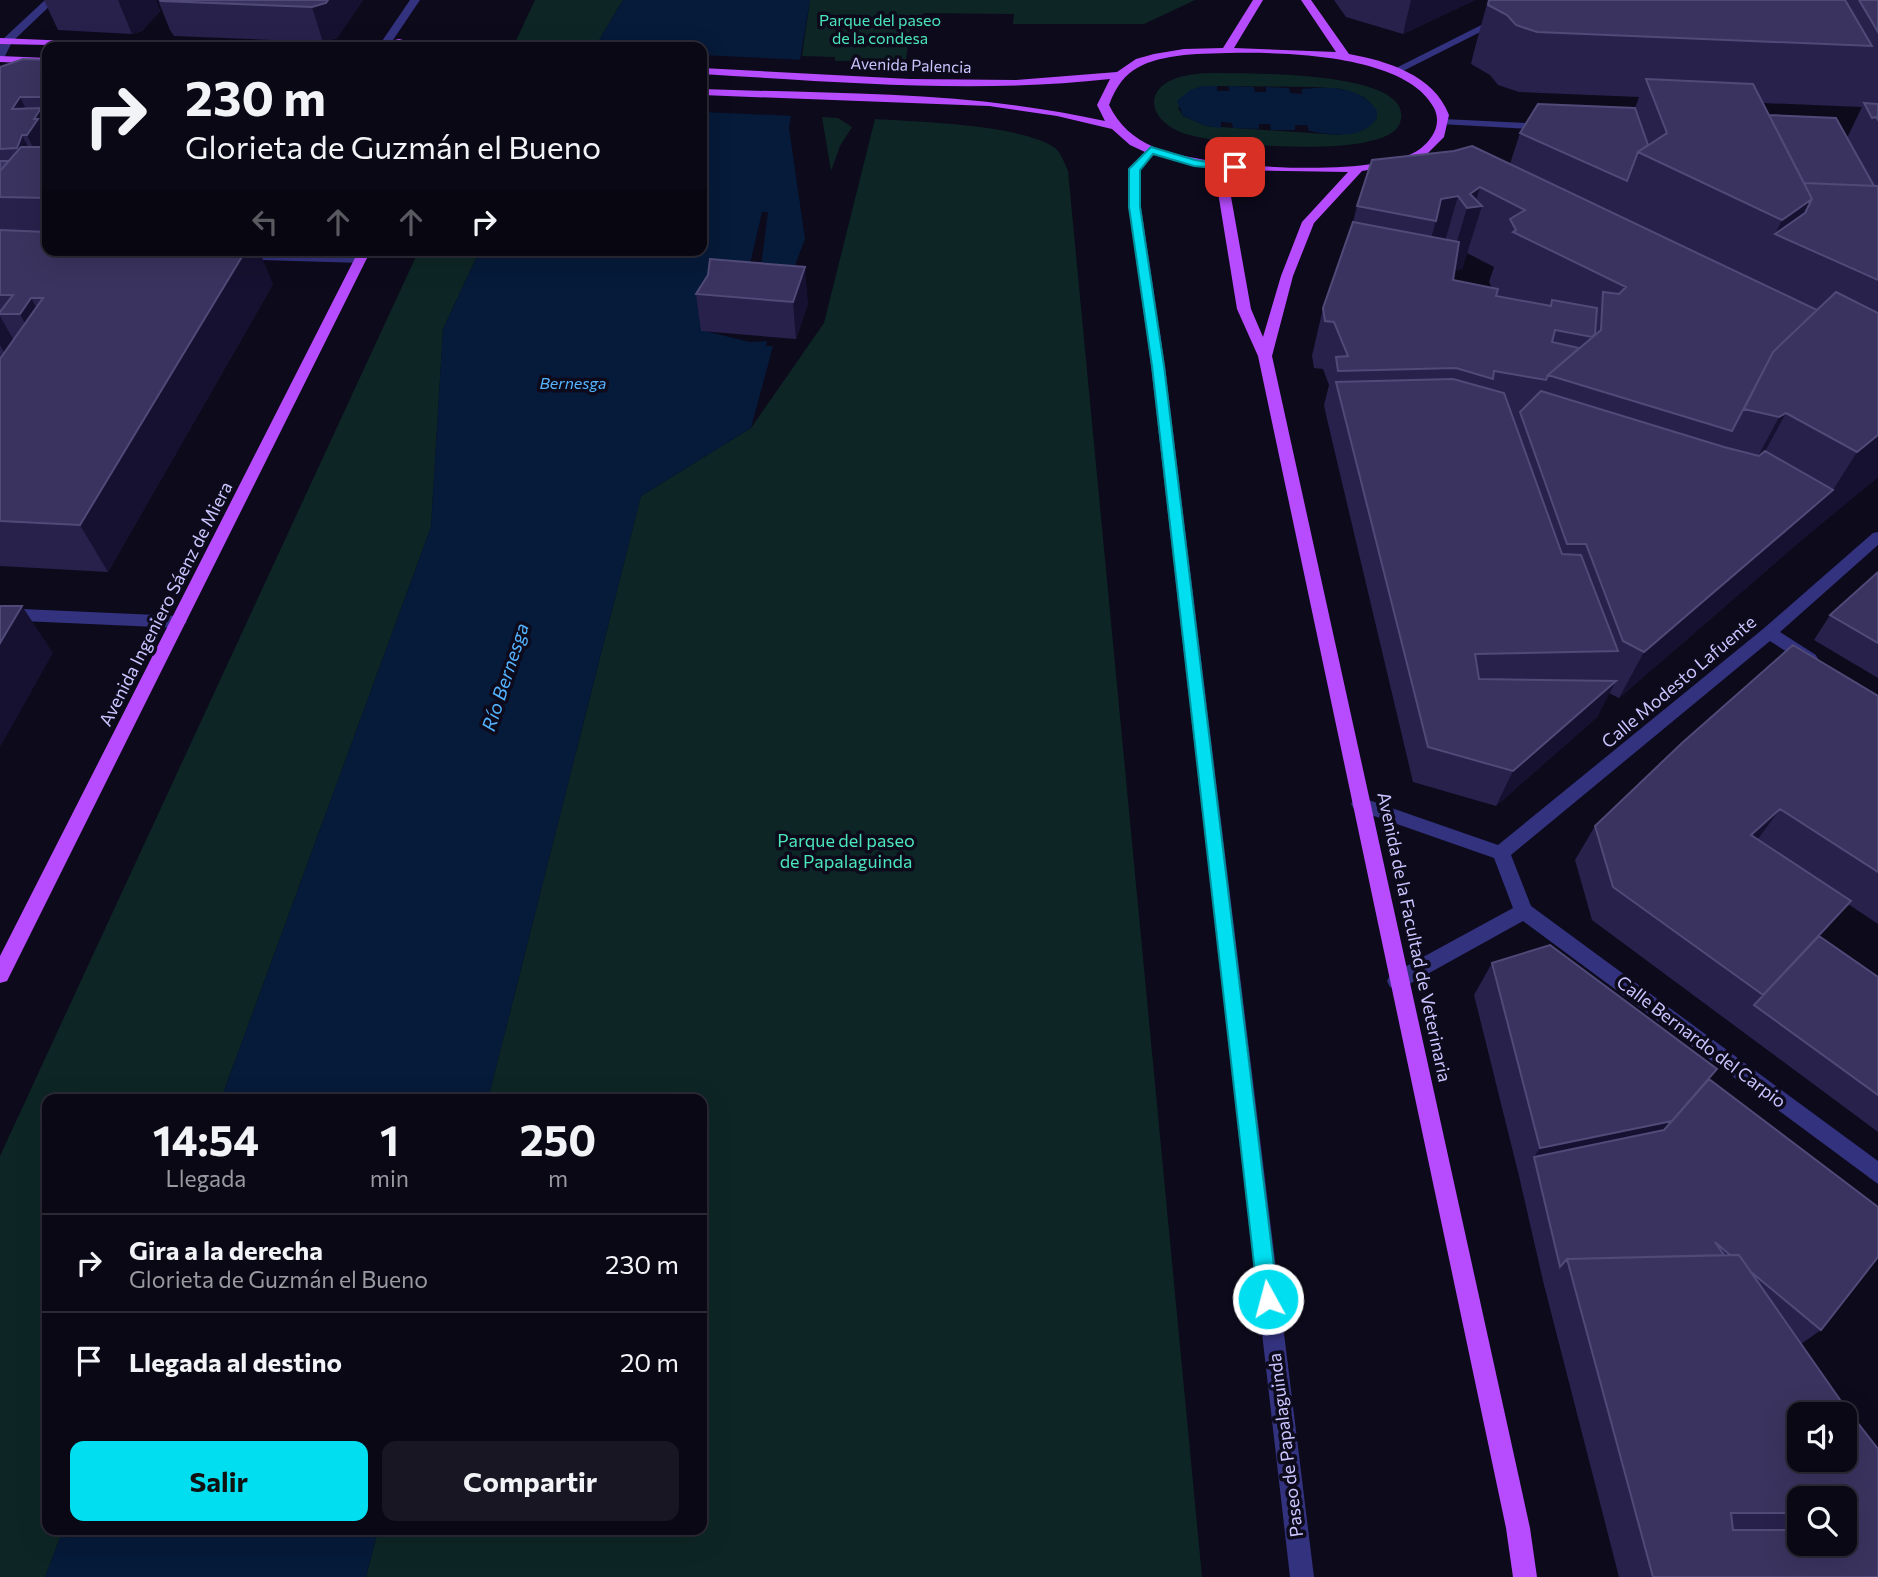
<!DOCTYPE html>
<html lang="es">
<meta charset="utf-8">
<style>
body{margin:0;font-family:Commissioner,sans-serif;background:#181622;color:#f1f3f6;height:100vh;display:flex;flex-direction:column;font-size:26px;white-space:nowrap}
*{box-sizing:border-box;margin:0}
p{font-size:23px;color:#999aa0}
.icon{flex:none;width:38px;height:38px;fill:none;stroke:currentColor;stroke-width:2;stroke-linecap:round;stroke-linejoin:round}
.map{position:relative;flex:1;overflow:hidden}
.panel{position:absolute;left:42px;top:1094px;width:665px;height:441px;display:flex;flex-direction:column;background:#0a0815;border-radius:14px;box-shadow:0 7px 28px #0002,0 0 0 2px #2a2934}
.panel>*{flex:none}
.top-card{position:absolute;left:42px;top:42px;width:665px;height:214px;border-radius:14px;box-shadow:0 7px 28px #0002,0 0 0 2px #2a2934;background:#0a0815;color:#f1f3f6;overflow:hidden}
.controls{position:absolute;left:1787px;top:1402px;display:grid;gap:14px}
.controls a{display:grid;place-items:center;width:70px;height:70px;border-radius:14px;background:#0a0815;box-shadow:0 7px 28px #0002,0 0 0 2px #2a2934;font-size:35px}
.pin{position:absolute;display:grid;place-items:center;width:60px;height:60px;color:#fff;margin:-30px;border-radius:14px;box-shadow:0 4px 10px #0006}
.me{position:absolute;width:77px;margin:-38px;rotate:353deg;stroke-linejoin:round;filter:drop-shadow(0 0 5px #0008)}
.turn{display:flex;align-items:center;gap:24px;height:147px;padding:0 28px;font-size:32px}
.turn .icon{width:91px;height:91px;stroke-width:2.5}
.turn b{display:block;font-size:49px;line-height:60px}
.lanes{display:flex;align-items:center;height:66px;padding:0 28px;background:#0003;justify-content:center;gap:35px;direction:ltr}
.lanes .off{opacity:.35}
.eta{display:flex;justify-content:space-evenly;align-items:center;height:119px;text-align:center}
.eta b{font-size:42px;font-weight:700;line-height:49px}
.button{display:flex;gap:14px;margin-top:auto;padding:14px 28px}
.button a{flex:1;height:80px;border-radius:14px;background:#00def0;color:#111;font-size:28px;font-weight:700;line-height:80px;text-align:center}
.button a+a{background:#181622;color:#f1f3f6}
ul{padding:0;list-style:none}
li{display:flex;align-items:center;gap:21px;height:98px;padding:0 28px;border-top:2px solid #2a2934}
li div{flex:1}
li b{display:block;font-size:26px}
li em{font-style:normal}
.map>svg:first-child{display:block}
</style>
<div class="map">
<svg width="1878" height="1577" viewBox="0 0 1878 1577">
<rect width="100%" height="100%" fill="#0d0a1c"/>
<!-- green -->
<path fill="#0d2625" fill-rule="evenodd" d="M535 0H623L595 47H513Z
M810 0H1195L1144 24H1013L1014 14 924 13 910 28 906 60 835 61V57L802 56Z
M1216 73C1242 74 1424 69 1399 125 1383 160 1209 146 1178 131 1151 119 1143 92 1174 79 1187 74 1202 73 1216 73ZM1203 86 1315 87 1342 89 1366 98 1340 135 1206 126 1183 116 1178 108Z
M822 117 838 118 852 127 840 146 831 171Z
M875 119C918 122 1021 124 1055 148 1061 153 1065 164 1068 171L1202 1577H366L378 1530H702V1099H488L641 496 751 428 824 323Z
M419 250H480L443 329 431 527 221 1099H47V1530H63L45 1577H0V1156Z"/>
<!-- water -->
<path fill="#061a39" d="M623 0H810L789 128 805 239 794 268 761 266 768 212H762L747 277 701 330 750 342 767 341 766 346H773L751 428 641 496 488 1099H221L431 527 443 329 480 250H702V47H595Z
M1203 86H1217V91H1229V86L1254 87 1255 92H1266V87L1289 88 1290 93 1302 94V89C1328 86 1362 86 1377 111V118C1362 141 1331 135 1309 131L1307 125H1295V130H1271L1270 124H1259V129L1233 128 1232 123 1221 122V128L1206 126 1183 116 1177 101 1190 90Z
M63 1530H378L366 1577H45Z"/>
<!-- pier -->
<path fill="#0d0a1c" d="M702 55 805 60 795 116 702 112Z"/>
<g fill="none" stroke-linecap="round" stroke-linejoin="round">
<!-- minor -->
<path fill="#33327e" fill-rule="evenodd" d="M45 0H56L12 42 4 58 0 59V45L3 39Z
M410 0H420L389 46H381L380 44Z
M1531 0H1544L1399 73 1390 71Z
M1444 119 1548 124 1554 127 1548 130 1440 124 1438 122Z
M1151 146 1157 150 1140 170 1141 207 1165 366 1314 1577H1290L1151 366 1129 207 1128 169Z
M238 252 361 255 367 259 361 263 234 259 232 256Z
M1878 532V545L1780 632 1816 655 1818 659 1816 663H1804L1770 641 1511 855 1531 906 1878 1161V1184L1523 921 1404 987 1397 989 1390 987 1387 981 1390 975 1513 908 1494 858 1354 809 1351 804 1354 799 1360 797 1498 845 1763 629 1873 533Z
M0 608 179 616 187 622 179 628 0 620Z"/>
<!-- major -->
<path fill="#b74cff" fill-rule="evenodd" d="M1253 0H1263L1234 48 1336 52 1301 0H1311L1349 54C1387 61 1434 75 1449 115L1444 137 1427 154 1403 164 1362 171 1314 223 1293 276 1272 356 1530 1528 1537 1577H1513L1506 1528 1258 356 1237 309 1216 180 1210 169 1145 152 1130 145 1112 129 1057 116 989 106 702 95V89C837 94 973 91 1105 121L1097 105 1110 79C974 94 838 82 702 74V68L910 79 1015 80 1117 72 1136 59 1154 54 1184 49 1223 48ZM1184 55C1244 51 1402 46 1434 108 1442 124 1433 139 1420 149 1377 180 1202 168 1154 147 1133 138 1119 125 1109 105 1123 67 1146 60 1184 55ZM1222 170 1348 172 1302 222 1281 276 1263 337 1251 309 1228 180Z
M0 38 140 44 145 47 0 44Z
M399 39 430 47H366Z
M0 56 47 58V64L0 62Z
M359 250H371L7 981 0 983V956Z"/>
</g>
<!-- wall -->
<path fill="#28214c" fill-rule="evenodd" d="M44 0H156L160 11 142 31 132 34 58 30Z
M158 0H363L337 38 323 42 174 36 170 30Z
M1334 0H1475L1403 34 1346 17Z
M1488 0H1878V477L1805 537 1619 698 1609 693 1597 717 1496 806 1413 782 1327 419 1324 405 1329 385 1323 369 1314 368 1312 356 1323 308 1353 222 1357 206 1510 164 1520 133 1635 108 1639 97 1519 92 1498 85 1490 75 1471 64 1473 55ZM1763 103 1862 107 1847 138 1769 115ZM1467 253 1494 267 1489 282 1492 288 1453 280 1454 270 1462 269Z
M47 60V250L273 284 108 572 0 566V67Z
M708 275 808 303 796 339 701 331 696 294Z
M1878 572V678L1814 640 1830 615Z
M1878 696V924L1848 904 1820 936 1878 977V1132L1592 920 1575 860 1595 826Z
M1492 963 1709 1079 1821 1330 1801 1344 1878 1577H1619L1544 1285 1519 1176 1474 995ZM1799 1498H1844V1544H1799Z"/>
<!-- shaded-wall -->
<path fill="#161130" d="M118 0H156L160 11 142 31 132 34Z
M328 0H363L337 38 323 42 312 7Z
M1411 0H1475L1403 34Z
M20 97 32 121 12 109Z
M41 108 47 121V148L39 160 27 135 34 119Z
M22 135 35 160 30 172 17 148Z
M1480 187 1474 207 1482 206 1462 269 1448 271 1467 208 1470 194Z
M1458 196 1440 259 1424 262 1436 221 1441 199Z
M1812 199 1791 241 1775 234 1782 220Z
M246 250H259L273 284 108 572 80 525Z
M805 267 808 303 796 339 793 302Z
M31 298 57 345 46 362 20 314Z
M0 316 17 346 8 359 0 345Z
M1786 413 1739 499 1733 503 1779 417Z
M1878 435V477L1805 537 1619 698 1644 652 1833 490 1857 452Z
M22 606 53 653 0 747V643Z
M1616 681 1597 717 1496 806 1513 771Z
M1780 809 1755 843 1751 835Z
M1851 901 1822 934 1755 1006 1754 1005Z
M1672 1121 1647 1150 1534 1157 1540 1148Z"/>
<!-- building -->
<path fill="#3a335f" stroke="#504a78" stroke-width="2" fill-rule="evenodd" d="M160 0H328L326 3 312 7 161 1Z
M1489 0H1845L1872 46 1537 32 1516 25 1507 15 1488 5Z
M1859 0H1878V32Z
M23 59 47 60V97H20L12 109 41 108 34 119H38L27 135H22L17 148 0 149V67Z
M1646 79 1753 84 1812 199 1782 220 1638 152 1667 133Z
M1864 103 1878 104V120L1876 117 1872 118Z
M1538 104 1635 108 1648 145 1638 152 1627 181 1520 133Z
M1769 115 1836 118 1874 186 1804 183Z
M1472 146 1817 310 1773 352 1732 431 1548 375 1601 330 1603 292 1619 294 1626 287 1513 232 1516 230 1510 219 1525 210 1480 187 1470 194 1482 206 1467 208 1458 196 1441 199 1436 221 1357 206 1372 160 1454 151Z
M21 147H47V198L0 197V171Z
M0 161H9L0 171Z
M1804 183 1878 186V280L1775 234 1805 213 1812 199Z
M1353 222 1459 242 1453 280 1498 289 1496 296 1551 306 1552 300 1597 308 1595 334 1592 337 1555 330 1552 342 1579 348 1548 375 1546 380 1494 371 1493 379 1456 368 1338 371 1336 357 1348 356 1334 322 1325 321 1323 308Z
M0 230 47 232V250H246L80 525 0 521V359L43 298H31L20 314H0V312L13 295H0Z
M710 259 805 267 793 302 696 294 708 275Z
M1836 292 1878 313V435L1857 452 1786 413 1779 417 1744 409 1773 352Z
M1453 379 1504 393 1562 554 1581 555 1618 651 1475 654 1479 679 1616 681 1513 771 1428 747 1336 382Z
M1541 391 1724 447 1759 456 1765 451 1833 490 1644 652 1623 641 1586 544H1567L1520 412Z
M1878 572V643L1830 615Z
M0 606H22L0 643Z
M1793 645 1878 696V872L1780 809 1751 835 1851 901 1763 995 1613 887 1595 826 1682 743Z
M1819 936 1878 977V1095L1754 1005Z
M1550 945 1717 1069 1672 1121 1540 1148 1492 963Z
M1709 1079 1878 1207V1257L1821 1330 1751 1272 1739 1255H1730L1715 1242 1724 1255 1567 1259 1560 1267 1534 1157 1664 1130Z
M1739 1255 1843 1404 1878 1449V1577H1653L1567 1259ZM1799 1414H1844V1460H1799ZM1799 1498H1844V1544H1799V1530H1733L1731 1513H1799Z"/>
<!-- route -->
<path fill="#00def0" stroke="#00909c" stroke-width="2" d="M1151 147 1195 160 1241 167 1235 170 1194 166 1153 154 1140 170V207L1164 366 1278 1299 1275 1306 1268 1309 1261 1306 1258 1299 1152 366 1129 207V169Z"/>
<g text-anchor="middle" stroke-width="7" stroke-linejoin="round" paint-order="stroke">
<!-- far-park labels -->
<g font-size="16" fill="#4be5ba" stroke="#0d0a1c">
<text x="880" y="26">Parque del paseo<tspan x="880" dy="18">de la condesa</tspan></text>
</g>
<!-- far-street labels -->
<g font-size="16" fill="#cac5ff" stroke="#0d0a1c">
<text transform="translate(911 65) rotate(2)" y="6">Avenida Palencia</text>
</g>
<!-- far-water labels -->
<g font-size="16" font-style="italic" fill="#53b4ff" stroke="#0d0a1c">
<text x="573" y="389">Bernesga</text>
</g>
<!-- street labels -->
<g font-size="18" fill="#cac5ff" stroke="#0d0a1c">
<text transform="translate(166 604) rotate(-63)" y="6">Avenida Ingeniero Sáenz de Miera</text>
<text transform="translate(1679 682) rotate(-40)" y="6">Calle Modesto Lafuente</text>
<text transform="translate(1414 937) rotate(78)" y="6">Avenida de la Facultad de Veterinaria</text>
<text transform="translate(1701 1042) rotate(37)" y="6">Calle Bernardo del Carpio</text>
<text transform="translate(1286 1445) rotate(-97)" y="6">Paseo de Papalaguinda</text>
</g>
<!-- park labels -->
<g font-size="18" fill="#4be5ba" stroke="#0d0a1c">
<text x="846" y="847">Parque del paseo<tspan x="846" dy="21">de Papalaguinda</tspan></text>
</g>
<!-- water labels -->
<g font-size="19" font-style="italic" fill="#53b4ff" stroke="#0d0a1c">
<text transform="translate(505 677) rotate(-72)" y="7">Río Bernesga</text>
</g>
</g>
</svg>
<div class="controls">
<a><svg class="icon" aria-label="sound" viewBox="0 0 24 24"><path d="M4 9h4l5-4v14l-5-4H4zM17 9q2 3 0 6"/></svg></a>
<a><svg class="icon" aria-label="search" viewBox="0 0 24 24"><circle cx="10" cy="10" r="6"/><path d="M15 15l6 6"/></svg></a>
</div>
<div class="pin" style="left:1235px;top:167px;background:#d93025"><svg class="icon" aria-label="arrive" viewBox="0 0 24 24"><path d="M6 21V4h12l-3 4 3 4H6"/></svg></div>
<svg class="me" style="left:1268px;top:1299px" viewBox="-20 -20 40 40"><circle r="17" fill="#00def0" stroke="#fff" stroke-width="3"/><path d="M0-11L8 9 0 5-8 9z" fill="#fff"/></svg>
<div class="top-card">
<div class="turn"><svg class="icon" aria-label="right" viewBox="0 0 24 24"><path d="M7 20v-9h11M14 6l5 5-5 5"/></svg><div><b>230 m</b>Glorieta de Guzmán el Bueno</div></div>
<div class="lanes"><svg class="icon off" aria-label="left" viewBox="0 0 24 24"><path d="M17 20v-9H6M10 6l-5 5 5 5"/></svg><svg class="icon off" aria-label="ahead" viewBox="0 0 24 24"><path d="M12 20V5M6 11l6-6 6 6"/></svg><svg class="icon off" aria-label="ahead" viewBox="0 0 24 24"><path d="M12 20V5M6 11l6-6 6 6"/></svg><svg class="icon" aria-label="right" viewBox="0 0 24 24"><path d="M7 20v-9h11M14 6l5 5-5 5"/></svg></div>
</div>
<section class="panel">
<div class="eta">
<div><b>14:54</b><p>Llegada</p></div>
<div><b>1</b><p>min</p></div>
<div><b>250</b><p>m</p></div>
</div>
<ul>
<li><svg class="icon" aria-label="right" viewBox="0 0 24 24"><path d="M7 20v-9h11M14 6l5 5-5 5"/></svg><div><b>Gira a la derecha</b><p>Glorieta de Guzmán el Bueno</p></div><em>230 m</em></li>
<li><svg class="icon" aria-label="arrive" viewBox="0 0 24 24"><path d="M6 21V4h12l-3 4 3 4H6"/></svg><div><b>Llegada al destino</b></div><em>20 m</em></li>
</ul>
<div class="button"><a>Salir</a><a>Compartir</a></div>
</section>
</div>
